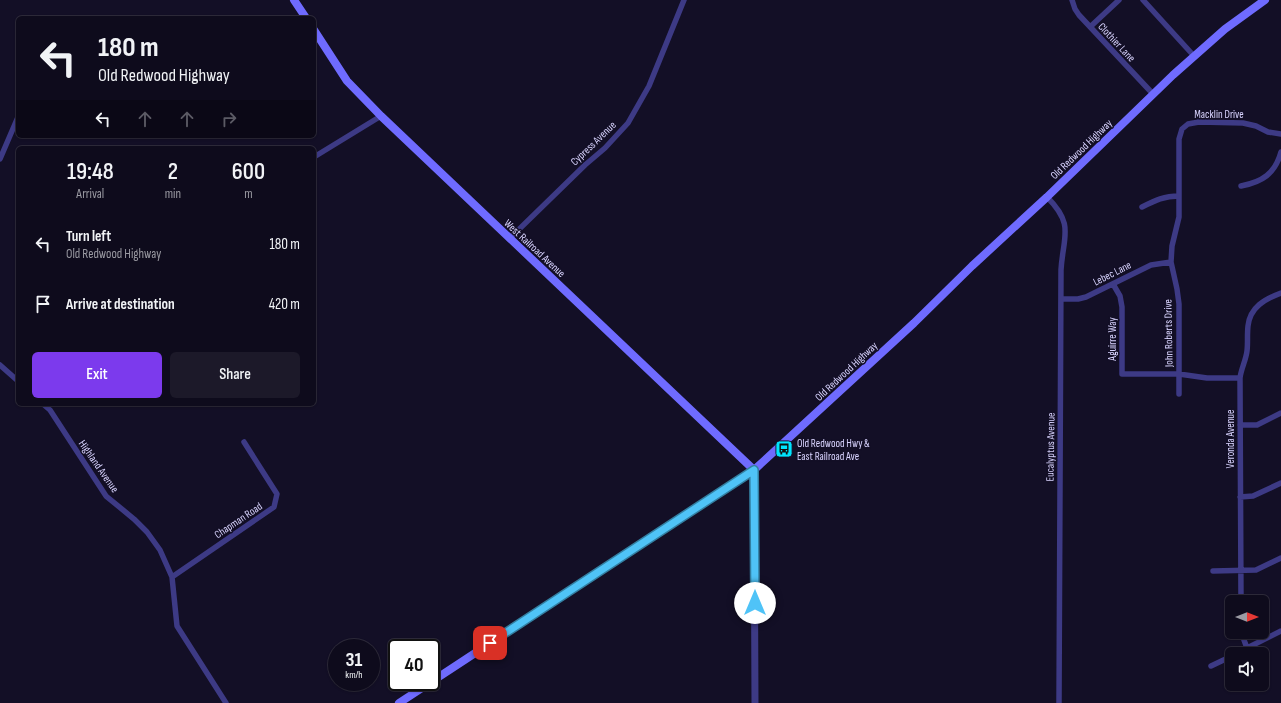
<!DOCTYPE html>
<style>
body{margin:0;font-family:"Sofia Sans Condensed",sans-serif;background:#1c1929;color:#f1f3f6;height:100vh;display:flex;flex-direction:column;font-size:15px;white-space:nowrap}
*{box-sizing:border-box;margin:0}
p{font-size:13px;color:#9b9ba3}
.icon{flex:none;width:22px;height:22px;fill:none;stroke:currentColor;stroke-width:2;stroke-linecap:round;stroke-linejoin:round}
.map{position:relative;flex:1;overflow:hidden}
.panel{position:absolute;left:16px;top:146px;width:300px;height:260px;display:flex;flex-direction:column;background:#0e0b1c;border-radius:6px;box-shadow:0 1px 3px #0004,0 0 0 1px #2e2b3b}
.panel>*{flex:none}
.banner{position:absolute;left:16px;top:16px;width:300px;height:122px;border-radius:6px;box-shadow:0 1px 3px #0004,0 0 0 1px #2e2b3b;background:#0e0b1c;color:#f1f3f6;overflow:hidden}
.needle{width:26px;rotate:90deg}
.fabs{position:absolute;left:1225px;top:595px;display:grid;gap:8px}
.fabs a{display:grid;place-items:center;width:44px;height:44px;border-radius:6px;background:#0e0b1c;box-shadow:0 1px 3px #0004,0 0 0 1px #2e2b3b;font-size:20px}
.speed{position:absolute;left:328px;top:639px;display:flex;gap:8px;font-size:20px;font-weight:700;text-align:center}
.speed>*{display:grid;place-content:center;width:52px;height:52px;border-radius:50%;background:#0e0b1c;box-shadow:0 1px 3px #0004,0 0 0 1px #2e2b3b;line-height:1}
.speed small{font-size:10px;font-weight:400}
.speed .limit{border:2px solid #111;border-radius:6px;background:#fff;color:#111}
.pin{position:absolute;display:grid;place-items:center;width:34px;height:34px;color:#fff;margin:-17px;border-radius:8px;box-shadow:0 2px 6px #0006}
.me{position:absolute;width:44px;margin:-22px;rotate:0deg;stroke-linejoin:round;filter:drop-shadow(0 0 3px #0008)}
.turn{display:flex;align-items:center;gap:14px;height:84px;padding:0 16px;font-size:18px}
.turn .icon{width:52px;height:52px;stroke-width:2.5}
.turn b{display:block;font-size:28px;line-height:34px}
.lanes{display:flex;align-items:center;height:38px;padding:0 16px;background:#0003;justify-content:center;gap:20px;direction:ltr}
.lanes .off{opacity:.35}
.eta{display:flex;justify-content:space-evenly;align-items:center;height:68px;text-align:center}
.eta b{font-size:24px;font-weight:600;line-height:28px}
.button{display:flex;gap:8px;margin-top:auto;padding:8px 16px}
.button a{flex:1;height:46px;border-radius:6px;background:#7c3aed;color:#fff;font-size:16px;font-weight:600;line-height:46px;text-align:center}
.button a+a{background:#1c1929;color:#f1f3f6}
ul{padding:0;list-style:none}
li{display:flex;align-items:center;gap:12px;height:60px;padding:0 16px}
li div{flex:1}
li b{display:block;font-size:15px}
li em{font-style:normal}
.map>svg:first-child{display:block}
</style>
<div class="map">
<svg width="1281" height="703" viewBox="0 0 1281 703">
<rect width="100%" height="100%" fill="#130f26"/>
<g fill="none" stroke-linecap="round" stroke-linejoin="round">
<!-- minor -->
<path stroke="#3d3a85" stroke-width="5.5" d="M1072 0 1075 9 1079 15 1153 94
M1143 0 1194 56
M1090 27 1119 0
M314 157 381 116
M0 159 18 117
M1241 186C1262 182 1275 174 1281 152
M1047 197C1075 225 1063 236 1061 270L1059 703
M1142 207C1156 200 1164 196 1179 196
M509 239 585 165 605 148 628 123 649 86 684 0
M1113 284 1120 296 1122 307V374H1179L1207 378H1240
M1061 299H1078L1086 297 1151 265 1171 262
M0 365 18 381
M1179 394V304L1177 289 1171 262 1172 246 1179 217V139L1182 129 1188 124 1199 122 1243 123 1256 126 1268 132 1281 134
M43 404 50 410 106 496 134 519 147 532 160 550 172 577 177 626 226 703
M1240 425H1257L1281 413
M1240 497 1253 496 1281 483
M1213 571 1256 570 1281 558
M172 577 274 507 277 494 244 442
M1241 602 1240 378C1241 369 1246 360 1247 351 1248 343 1247 334 1248 326 1250 307 1265 299 1281 293
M1241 632 1247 648
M1235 654 1281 631
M1211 666 1232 656"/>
<!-- tertiary -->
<path stroke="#3d3a85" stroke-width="7" d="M754 470 755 703"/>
<!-- secondary -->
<path stroke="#6f6bff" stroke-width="8" d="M294 0 306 18
M314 30 347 81 381 116 754 470
M399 703 754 470 914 323 972 266 1047 197 1173 75 1225 29 1265 0"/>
</g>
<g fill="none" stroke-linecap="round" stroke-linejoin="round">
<!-- route casing -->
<g stroke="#337fa1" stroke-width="10">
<path id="route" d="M490 643 754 470 755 603"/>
</g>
<!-- route -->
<use href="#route" stroke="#4fc3f7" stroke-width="7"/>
</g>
<!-- icons -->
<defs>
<g id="bus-square" transform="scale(0.9)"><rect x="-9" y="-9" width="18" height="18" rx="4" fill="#00e5ff" stroke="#130f26"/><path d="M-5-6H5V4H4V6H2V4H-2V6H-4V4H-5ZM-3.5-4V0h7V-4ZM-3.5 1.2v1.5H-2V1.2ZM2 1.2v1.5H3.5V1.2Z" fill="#111"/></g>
</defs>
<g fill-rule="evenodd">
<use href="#bus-square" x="784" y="449"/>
</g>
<g text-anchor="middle" stroke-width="3" stroke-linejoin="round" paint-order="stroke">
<!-- street labels -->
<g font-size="11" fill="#d9d4ff" stroke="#130f26">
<text transform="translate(1117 42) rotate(47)" y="4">Clothier Lane</text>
<text x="1219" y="118">Macklin Drive</text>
<text transform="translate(593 143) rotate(-44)" y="4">Cypress Avenue</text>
<text transform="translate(1081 149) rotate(-44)" y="4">Old Redwood Highway</text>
<text transform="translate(535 248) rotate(43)" y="4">West Railroad Avenue</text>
<text transform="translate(1112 273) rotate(-27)" y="4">Lebec Lane</text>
<text transform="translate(1168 333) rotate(-91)" y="4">John Roberts Drive</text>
<text transform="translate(1112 339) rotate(-90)" y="4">Aguirre Way</text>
<text transform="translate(846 371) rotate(-43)" y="4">Old Redwood Highway</text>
<text transform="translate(1230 439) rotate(-90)" y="4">Veronda Avenue</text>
<text transform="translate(1050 447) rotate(-89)" y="4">Eucalyptus Avenue</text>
<text transform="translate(99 466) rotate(55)" y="4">Highland Avenue</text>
<text transform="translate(238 520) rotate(-34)" y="4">Chapman Road</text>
</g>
<!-- poi labels -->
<g font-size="11" fill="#d9d4ff" stroke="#130f26" text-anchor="start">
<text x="797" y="447">Old Redwood Hwy &amp;<tspan x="797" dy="13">East Railroad Ave</tspan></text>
</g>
</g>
</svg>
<div class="fabs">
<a><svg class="needle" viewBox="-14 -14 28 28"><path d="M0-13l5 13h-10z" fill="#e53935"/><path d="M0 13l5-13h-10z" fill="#9b9ba3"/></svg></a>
<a><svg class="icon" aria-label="sound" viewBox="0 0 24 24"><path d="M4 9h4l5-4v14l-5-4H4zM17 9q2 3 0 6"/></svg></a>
</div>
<div class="speed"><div>31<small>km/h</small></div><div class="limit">40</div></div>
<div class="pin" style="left:490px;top:643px;background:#d93025"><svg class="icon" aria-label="arrive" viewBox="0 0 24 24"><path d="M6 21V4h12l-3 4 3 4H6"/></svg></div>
<svg class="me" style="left:755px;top:603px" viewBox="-20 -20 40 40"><circle r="19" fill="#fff"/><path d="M0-13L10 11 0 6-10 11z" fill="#4fc3f7"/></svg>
<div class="banner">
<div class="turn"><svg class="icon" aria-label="left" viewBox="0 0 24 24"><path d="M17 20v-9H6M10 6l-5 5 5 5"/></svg><div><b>180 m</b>Old Redwood Highway</div></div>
<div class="lanes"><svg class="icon" aria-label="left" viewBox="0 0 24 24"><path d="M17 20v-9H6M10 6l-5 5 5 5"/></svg><svg class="icon off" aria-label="ahead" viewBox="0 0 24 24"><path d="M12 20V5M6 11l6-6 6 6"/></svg><svg class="icon off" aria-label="ahead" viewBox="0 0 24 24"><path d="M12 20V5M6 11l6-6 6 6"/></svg><svg class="icon off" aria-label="right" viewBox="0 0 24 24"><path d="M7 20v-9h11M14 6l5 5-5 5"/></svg></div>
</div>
<section class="panel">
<div class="eta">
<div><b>19:48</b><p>Arrival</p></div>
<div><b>2</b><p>min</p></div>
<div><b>600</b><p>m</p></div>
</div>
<ul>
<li><svg class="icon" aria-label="left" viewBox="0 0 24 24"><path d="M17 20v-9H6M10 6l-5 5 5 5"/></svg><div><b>Turn left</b><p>Old Redwood Highway</p></div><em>180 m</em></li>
<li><svg class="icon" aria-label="arrive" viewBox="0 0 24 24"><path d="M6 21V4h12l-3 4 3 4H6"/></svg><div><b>Arrive at destination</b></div><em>420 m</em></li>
</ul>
<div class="button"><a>Exit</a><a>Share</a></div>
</section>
</div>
